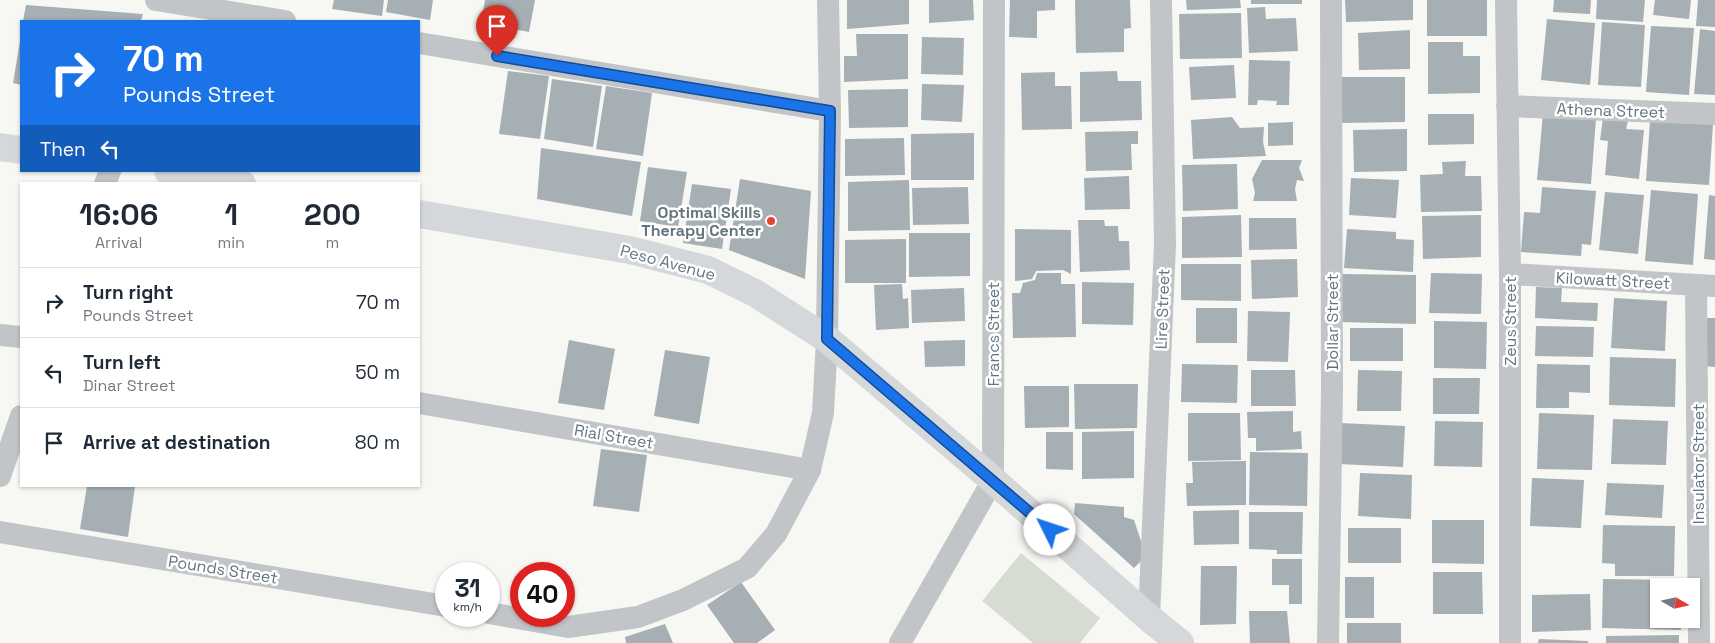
<!DOCTYPE html>
<style>
body{margin:0;font-family:"Space Grotesk",sans-serif;background:#f2f2f3;color:#1f2937;height:100vh;display:flex;flex-direction:column;font-size:19px;white-space:nowrap}
*{box-sizing:border-box;margin:0}
p{font-size:16px;color:#747a83}
.icon{flex:none;width:28px;height:28px;fill:none;stroke:currentColor;stroke-width:2;stroke-linecap:round;stroke-linejoin:round}
.map{position:relative;flex:1;overflow:hidden}
.side{position:absolute;left:20px;top:182px;width:400px;height:305px;display:flex;flex-direction:column;background:#fff;border-radius:0px;box-shadow:0 1px 4px #0004}
.side>*{flex:none}
.guide{position:absolute;left:20px;top:20px;width:400px;height:152px;border-radius:0px;box-shadow:0 1px 4px #0004;background:#1a73e8;color:#fff;overflow:hidden}
.needle{width:32px;rotate:99deg}
.buttons{position:absolute;left:1650px;top:578px;display:grid;gap:10px}
.buttons a{display:grid;place-items:center;width:50px;height:50px;border-radius:0px;background:#fff;box-shadow:0 1px 4px #0004;font-size:25px}
.speed{position:absolute;left:435px;top:562px;display:flex;gap:10px;font-size:25px;font-weight:700;text-align:center}
.speed>*{display:grid;place-content:center;width:65px;height:65px;border-radius:50%;background:#fff;box-shadow:0 1px 4px #0004;line-height:1}
.speed small{font-size:12px;font-weight:400}
.speed .limit{border:8px solid #d22;background:#fff;color:#111}
.pin{position:absolute;display:grid;place-items:center;width:42px;height:42px;color:#fff;margin:-51px -21px;border-radius:50% 50% 50% 0;rotate:-45deg;box-shadow:0 0 5px #0007}
.pin .icon{rotate:45deg}
.me{position:absolute;width:55px;margin:-28px;rotate:311deg;stroke-linejoin:round;filter:drop-shadow(0 0 4px #0008)}
.turn{display:flex;align-items:center;gap:18px;height:105px;padding:0 20px;font-size:22px}
.turn .icon{width:65px;height:65px;stroke-width:2.5}
.turn b{display:block;font-size:35px;line-height:42px}
.then{display:flex;align-items:center;height:48px;padding:0 20px;background:#0003;gap:10px;font-size:19px}
.eta{display:flex;justify-content:space-evenly;align-items:center;height:85px;text-align:center}
.eta b{font-size:30px;font-weight:800;line-height:35px}
ul{padding:0;list-style:none}
li{display:flex;align-items:center;gap:15px;height:70px;padding:0 20px;border-top:1px solid #e0e1e3}
li div{flex:1}
li b{display:block;font-size:19px}
li em{font-style:normal}
.map>svg:first-child{display:block}
</style>
<div class="map">
<svg width="1715" height="643" viewBox="0 0 1715 643">
<rect width="100%" height="100%" fill="#f7f7f4"/>
<!-- green -->
<path fill="#d7dcd3" d="M1021 553 1100 618 1080 643H1033L982 601Z"/>
<!-- building -->
<path fill="#a5afb4" d="M334 0H384L382 16 332 9Z
M388 0H433L430 20 386 12Z
M485 0H535L529 32 481 23Z
M847 0H909V24L847 29Z
M929 0H973L974 20 929 23Z
M1010 0H1055V10L1037 11V38L1009 37Z
M1075 0H1130L1131 28 1124 29V52L1076 53Z
M1186 0H1240L1241 8 1187 10Z
M1251 0H1302V4H1251Z
M1345 0H1413V20L1346 22Z
M1427 0H1487V36H1427Z
M1554 0H1591L1590 14 1553 12Z
M1597 0H1645L1643 22 1596 19Z
M1655 0H1691L1689 19 1653 15Z
M1698 0H1715V27L1696 26Z
M26 5 143 14 141 21H23Z
M1265 7 1266 19 1296 18 1298 51 1249 53 1247 8Z
M1241 13 1242 58 1180 59 1179 14Z
M1547 19 1595 23 1590 85 1541 80Z
M1602 22 1645 25 1641 87 1598 85Z
M1651 26 1694 28 1689 95 1646 92Z
M1700 29 1715 31V95L1694 94Z
M1410 30V69L1359 70 1358 33Z
M856 34H908V79L844 82V56H857Z
M922 37 964 38 963 75 921 74Z
M20 41H21V85L13 83Z
M1428 42H1463V56H1480V93L1428 94Z
M1249 60 1290 61 1289 105H1276L1277 101 1258 100 1257 105H1248Z
M1234 65 1236 98 1191 100 1189 67Z
M508 71 549 76 540 139 499 134Z
M1117 71 1118 81H1141L1142 120 1080 122V72Z
M1055 72V86H1071L1072 129 1022 130 1021 73Z
M1338 77H1405V122L1338 123Z
M552 79 602 86 593 147 544 139Z
M922 84 964 85 962 122 921 120Z
M606 86 652 93 643 156 596 149Z
M908 89V127L849 128 848 90Z
M1543 113 1596 118 1591 184 1537 180Z
M1428 114H1474V144L1428 145Z
M1232 117 1240 128 1264 127 1263 142 1266 156 1193 159 1191 120Z
M1603 118 1628 121 1626 129 1644 130 1639 179 1605 175 1608 141 1600 140Z
M1650 120 1713 124 1709 185 1646 181Z
M1293 122V145L1268 146V123Z
M1407 129V171L1354 172 1353 130Z
M1138 131V144H1131L1132 170 1086 171 1085 132Z
M974 133V180H911V134Z
M904 138 905 175 845 176V139Z
M541 148 641 162 632 216 537 199Z
M1262 160H1302L1299 168 1304 181 1297 180 1295 189 1297 201H1253L1255 193 1252 179Z
M1466 161 1465 176H1481L1482 211 1421 212 1420 175 1443 174 1442 162Z
M1237 164 1238 209 1183 211 1182 165Z
M648 167 687 172 678 227 640 221Z
M1129 176 1130 209 1085 210 1084 178Z
M1351 178 1399 180 1396 218 1349 215Z
M740 179 811 191 805 279 729 250Z
M909 180 910 230 848 231V182Z
M692 184 731 189 722 249 683 243Z
M968 187 969 224 913 225 912 188Z
M1542 187 1596 191 1591 245 1582 244 1581 256 1521 252 1524 212 1540 213Z
M1651 190 1698 194 1693 265 1645 261Z
M1605 192 1644 195 1638 254 1599 250Z
M1709 195 1715 196V260L1704 259Z
M1241 215 1242 257 1182 258V217Z
M1481 215V257L1423 259 1422 216Z
M1249 218H1296L1297 249 1249 250Z
M1078 220H1104L1105 226H1118L1119 241H1129L1130 270 1080 272Z
M1015 229 1071 230V274L1063 270 1036 271 1032 279 1015 281Z
M1347 229 1396 232V239L1414 240 1413 272 1344 268Z
M909 233H970V276L909 277Z
M906 239V283H845V240Z
M1297 259 1298 297 1252 299 1251 260Z
M1181 264H1241V301L1181 300Z
M1037 273H1061V284H1075L1076 337 1013 338 1012 293H1020L1023 283 1035 280Z
M1431 273 1482 274 1481 314 1429 313Z
M1341 274 1416 275V324L1341 322Z
M1082 282 1134 283 1133 325 1082 324Z
M902 284 903 299 908 298 909 328 876 330 874 285Z
M1536 287 1562 288 1561 302 1598 303 1597 321 1535 318Z
M964 288 965 321 912 323 911 290Z
M1614 298 1667 301 1665 351 1611 348Z
M1196 308H1237V343H1196Z
M1248 311 1290 312 1288 362 1247 361Z
M1707 318H1715V367L1704 366Z
M1434 321 1487 322 1486 369 1434 368Z
M1536 326 1594 327 1593 357 1535 356Z
M1350 328H1403V361H1350Z
M569 340 615 349 604 410 558 403Z
M965 340V366L925 367 924 341Z
M665 350 710 357 699 424 654 416Z
M1610 357 1676 359 1675 407 1609 405Z
M1182 364 1238 365 1237 403 1181 402Z
M1537 364 1590 365V393L1569 392V408H1536Z
M1251 370H1295L1296 406H1251Z
M1358 370 1402 371 1401 411H1357Z
M1433 378H1480L1479 414H1433Z
M1074 384H1138L1137 428 1075 429Z
M1024 386H1069V427L1025 428Z
M1293 411V432L1301 431 1302 449 1256 451V438H1248L1247 412Z
M1188 413H1240L1241 460 1188 461Z
M1539 413 1594 415 1592 470 1537 469Z
M1613 419 1668 421 1666 465 1611 464Z
M1435 421 1483 422 1482 467 1434 466Z
M1340 423 1405 426 1403 467 1338 464Z
M1134 431V478L1082 479V432Z
M1046 432H1073V470L1046 469Z
M601 449 647 455 639 512 593 506Z
M1250 452 1308 453 1307 506 1249 505Z
M1246 461V505L1187 506 1186 483H1193L1192 462Z
M1360 473 1412 475 1411 519 1358 516Z
M1532 478 1584 480 1581 528 1530 526Z
M1607 483 1664 485 1662 518 1605 515Z
M87 486H135L128 537 80 529Z
M1075 503 1124 507V517L1134 520 1146 556 1134 568 1074 514Z
M1239 510V544L1194 545 1193 511Z
M1249 512H1303L1302 554H1277V550L1249 549Z
M1432 520H1484V564L1432 563Z
M1603 525 1675 526 1674 576H1615V564L1602 563Z
M1348 528H1401V563H1348Z
M1272 559H1302V604H1289V585H1272Z
M1201 566H1237L1236 624 1200 625Z
M1433 572H1482L1483 614H1433Z
M1345 577H1374V618H1345Z
M1603 579 1681 580V586H1659V619H1681V630L1602 628Z
M741 582 775 630 757 643H734L707 605Z
M1590 594 1591 630 1532 632V595Z
M1249 611H1287L1290 643H1250Z
M1347 623H1401V643H1347Z
M665 624 673 643H626L625 637Z
M1679 635V643H1606V636Z
M1539 639 1588 641V643H1538Z"/>
<g fill="none" stroke-linecap="round" stroke-linejoin="round">
<!-- street -->
<path stroke="#c1c5c8" stroke-width="22" d="M156 0 285 21
M1506 0 1510 274V643
M419 43 830 111
M1507 106 1715 114
M105 184 110 171
M1510 274 1715 286
M1696 285 1699 643
M0 335 21 337
M419 403 810 470
M0 476 21 416
M0 532 446 606
M489 613 568 627 638 617 683 600 747 568 776 534 810 470 823 413 827 339 830 111 828 0
M1149 618 1165 244 1161 0
M900 643 993 480 994 0
M1328 643 1332 389 1331 0"/>
<!-- secondary -->
<path stroke="#d4d8db" stroke-width="28" d="M0 147 21 150
M168 171 242 184
M419 214 630 250 708 270 755 293 827 339 993 480 1149 618 1180 643"/>
</g>
<g fill="none" stroke-linecap="round" stroke-linejoin="round">
<!-- route casing -->
<g stroke="#114b97" stroke-width="12">
<path id="route" d="M497 56 830 111 827 339 1050 530"/>
</g>
<!-- route -->
<use href="#route" stroke="#1a73e8" stroke-width="9"/>
</g>
<!-- markers -->
<circle fill="#dd472f" stroke="#fff" stroke-width="2" cx="771" cy="221" r="5"/>
<g text-anchor="middle" stroke-width="5" stroke-linejoin="round" paint-order="stroke">
<!-- street labels -->
<g font-size="16" fill="#63757e" stroke="#fff">
<text transform="translate(1611 110) rotate(2)" y="6">Athena Street</text>
<text transform="translate(668 262) rotate(15)" y="6">Peso Avenue</text>
<text transform="translate(1613 280) rotate(3)" y="6">Kilowatt Street</text>
<text transform="translate(1162 309) rotate(-88)" y="6">Lire Street</text>
<text transform="translate(1510 321) rotate(-90)" y="6">Zeus Street</text>
<text transform="translate(1332 322) rotate(-90)" y="6">Dollar Street</text>
<text transform="translate(993 334) rotate(-90)" y="6">Francs Street</text>
<text transform="translate(614 436) rotate(10)" y="6">Rial Street</text>
<text transform="translate(1698 464) rotate(-90)" y="6">Insulator Street</text>
<text transform="translate(223 569) rotate(9)" y="6">Pounds Street</text>
</g>
<!-- poi labels -->
<g font-size="16" font-weight="bold" fill="#63757e" stroke="#fff" text-anchor="end">
<text x="761" y="218">Optimal Skills<tspan x="761" dy="18">Therapy Center</tspan></text>
</g>
</g>
</svg>
<div class="buttons">
<a><svg class="needle" viewBox="-14 -14 28 28"><path d="M0-13l5 13h-10z" fill="#e53935"/><path d="M0 13l5-13h-10z" fill="#747a83"/></svg></a>
</div>
<div class="speed"><div>31<small>km/h</small></div><div class="limit">40</div></div>
<div class="pin" style="left:497px;top:56px;background:#d93025"><svg class="icon" aria-label="arrive" viewBox="0 0 24 24"><path d="M6 21V4h12l-3 4 3 4H6"/></svg></div>
<svg class="me" style="left:1050px;top:530px" viewBox="-20 -20 40 40"><circle r="19" fill="#fff"/><path d="M0-13L10 11 0 6-10 11z" fill="#1a73e8"/></svg>
<div class="guide">
<div class="turn"><svg class="icon" aria-label="right" viewBox="0 0 24 24"><path d="M7 20v-9h11M14 6l5 5-5 5"/></svg><div><b>70 m</b>Pounds Street</div></div>
<div class="then">Then<svg class="icon" aria-label="left" viewBox="0 0 24 24"><path d="M17 20v-9H6M10 6l-5 5 5 5"/></svg></div>
</div>
<section class="side">
<div class="eta">
<div><b>16:06</b><p>Arrival</p></div>
<div><b>1</b><p>min</p></div>
<div><b>200</b><p>m</p></div>
</div>
<ul>
<li><svg class="icon" aria-label="right" viewBox="0 0 24 24"><path d="M7 20v-9h11M14 6l5 5-5 5"/></svg><div><b>Turn right</b><p>Pounds Street</p></div><em>70 m</em></li>
<li><svg class="icon" aria-label="left" viewBox="0 0 24 24"><path d="M17 20v-9H6M10 6l-5 5 5 5"/></svg><div><b>Turn left</b><p>Dinar Street</p></div><em>50 m</em></li>
<li><svg class="icon" aria-label="arrive" viewBox="0 0 24 24"><path d="M6 21V4h12l-3 4 3 4H6"/></svg><div><b>Arrive at destination</b></div><em>80 m</em></li>
</ul>
</section>
</div>
